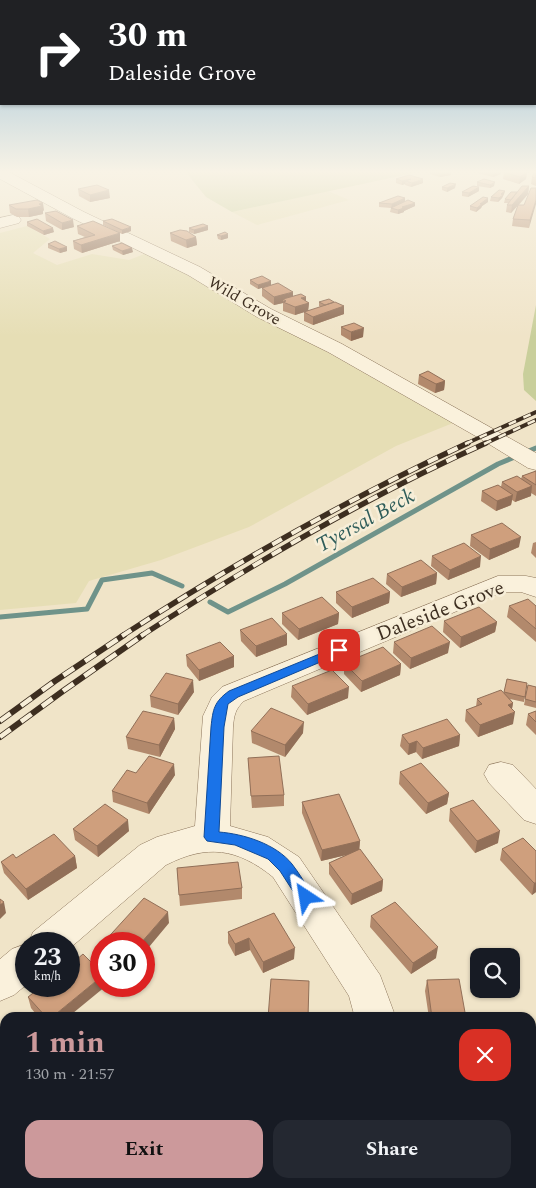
<!DOCTYPE html>
<meta charset="utf-8">
<style>
body{margin:0;font-family:Spectral,serif;background:#242831;color:#f1f3f6;height:100vh;display:flex;flex-direction:column;font-size:19px;white-space:nowrap}
*{box-sizing:border-box;margin:0}
p{font-size:16px;color:#9ea1a6}
.icon{flex:none;width:28px;height:28px;fill:none;stroke:currentColor;stroke-width:2;stroke-linecap:round;stroke-linejoin:round}
.map{position:relative;flex:1;overflow:hidden}
.sheet{position:absolute;left:0px;top:1012px;width:536px;height:176px;display:flex;flex-direction:column;background:#171b24;border-radius:15px 15px 0 0;box-shadow:0 1px 4px #0004}
.sheet>*{flex:none}
.banner{position:absolute;left:0px;top:0px;width:536px;height:105px;box-shadow:0 1px 4px #0004;background:#202124;color:#fff;overflow:hidden}
.controls{position:absolute;left:470px;top:948px;display:grid;gap:10px}
.controls a{display:grid;place-items:center;width:50px;height:50px;border-radius:10px;background:#171b24;box-shadow:0 1px 4px #0004;font-size:25px}
.speed{position:absolute;left:15px;top:932px;display:flex;gap:10px;font-size:25px;font-weight:700;text-align:center}
.speed>*{display:grid;place-content:center;width:65px;height:65px;border-radius:50%;background:#171b24;box-shadow:0 1px 4px #0004;line-height:1}
.speed small{font-size:12px;font-weight:400}
.speed .limit{border:8px solid #d22;background:#fff;color:#111}
.pin{position:absolute;display:grid;place-items:center;width:42px;height:42px;color:#fff;margin:-21px;border-radius:10px;box-shadow:0 2px 8px #0006}
.me{position:absolute;width:55px;margin:-28px;rotate:327deg;stroke-linejoin:round;filter:drop-shadow(0 0 4px #0008)}
.turn{display:flex;align-items:center;gap:18px;height:105px;padding:0 25px;font-size:22px}
.turn .icon{width:65px;height:65px;stroke-width:2.5}
.turn b{display:block;font-size:35px;line-height:42px}
.round{display:grid;place-items:center;flex:none;width:52px;height:52px;border-radius:15px;background:#242831}
.summary{display:flex;align-items:center;justify-content:space-between;height:85px;padding:0 25px}
h1{font-size:30px;font-weight:700;line-height:38px;color:#cc999b}
.button{display:flex;gap:10px;margin-top:auto;padding:10px 25px}
.button a{flex:1;height:58px;border-radius:15px;background:#cc999b;color:#111;font-size:20px;font-weight:700;line-height:58px;text-align:center}
.button a+a{background:#242831;color:#f1f3f6}
.map>svg:first-child{display:block}
</style>
<div class="map">
<svg width="536" height="1188" viewBox="0 0 536 1188">
<rect width="100%" height="100%" fill="#f0e4c8"/>
<!-- farmland -->
<path fill="#e6deb5" d="M328 191 349 200 257 225 232 212Z
M27 226 50 239 33 253 57 265 92 254 129 260 147 253 197 279 453 423 396 446 249 527 161 560 89 581 76 603 0 610V233Z"/>
<!-- green -->
<path fill="#c9cf9b" d="M185 171H423L232 212 206 197Z
M536 305V401L524 390 523 374Z"/>
<g fill="none" stroke-linecap="round" stroke-linejoin="round">
<!-- stream -->
<path stroke="#6f938a" stroke-width="5" d="M210 602 228 612 285 584 498 464 536 448
M0 617 87 609 102 580 152 573 182 586"/>
<!-- minor casing -->
<g stroke="#8d765c" stroke-width="1">
<path id="minor" d="M0 171H7L84 212 200 267 271 309 342 344 536 453V470L528 468 479 438 328 352 257 317 188 275 72 218 0 179Z
M13 215 19 217 21 220 19 223 0 228V218Z
M498 576H526L536 578V597L521 592H502L244 701C235 709 234 716 233 727L230 826 268 837 299 857 380 975 396 1018H355L349 996 273 877C237 848 207 844 166 865L69 949V944H28L33 932 140 845 157 837 195 826 203 716 212 697 222 687Z
M501 762 513 765 536 789V824L524 820 489 783 484 774 489 765Z
M26 944V985L14 995 0 1001V959L12 949Z
M226 1184H273L271 1188H224Z"/>
</g>
<!-- minor -->
<use href="#minor" fill="#faf1dc" fill-rule="evenodd"/>
<!-- rail-far2 casing -->
<g stroke="#3d2e20" stroke-width="4">
<path id="rail-far2" d="M465 444 536 412
M484 444 536 420"/>
</g>
<!-- rail-far1 casing -->
<g stroke="#3d2e20" stroke-width="5.5">
<path id="rail-far1" d="M122 636C233 564 348 499 468 443
M141 636C252 564 366 497 486 443"/>
</g>
<!-- rail casing -->
<g stroke="#3d2e20" stroke-width="6">
<path id="rail" d="M0 721 55 681 124 635
M0 737 63 691 143 635"/>
</g>
<!-- rail-far2 -->
<use href="#rail-far2" stroke="#f7eed8" stroke-width="2.5" stroke-dasharray="8" stroke-linecap="butt"/>
<!-- rail-far1 -->
<use href="#rail-far1" stroke="#f7eed8" stroke-width="4" stroke-dasharray="11" stroke-linecap="butt"/>
<!-- rail -->
<use href="#rail" stroke="#f7eed8" stroke-width="4.5" stroke-dasharray="13" stroke-linecap="butt"/>
</g>
<!-- wall -->
<path fill="#b2896c" d="M430 171H451V175L440 177 430 174Z
M478 171H501V174L493 177 478 173Z
M504 172H527L526 179 519 184 503 179Z
M536 173V186L531 184 532 177Z
M396 179 423 183 411 187 405 185V184L402 185 396 183Z
M484 179 494 186 490 188 477 186V182Z
M529 186 528 194 519 205H524L536 188 529 228 512 226 513 219 518 205 511 213 506 212 507 205 508 203H504L505 199Z
M442 187 455 188 447 192 442 190Z
M78 189 110 198 90 202 79 196Z
M479 191 468 197 462 196V192Z
M505 191 504 194 502 198 498 202 490 201 491 197Z
M405 202 415 206 404 211V212L398 214 390 212 391 208 379 207V203Z
M488 202 482 206 481 208 476 212 470 210V206Z
M9 205 44 210 43 211V214L29 217H17L10 213Z
M45 213 74 227 62 230 46 221Z
M103 221 131 231 122 234 103 225Z
M27 222 54 232 44 235 27 226Z
M77 226 120 241 82 253 74 249 73 241 85 237 78 234Z
M189 228 208 230 194 234 189 232Z
M170 233 196 237 197 245 187 248 171 241Z
M217 235 228 238 221 240 218 239Z
M48 244 67 251 60 253 48 248Z
M112 246 133 252 123 255 113 250Z
M250 280 271 285 293 297 306 301 309 303 308 311 320 307 319 306V302H334L344 306V314L313 325 304 321V312L295 315 283 311V303L274 305 262 296V288L268 286 258 289 250 284Z
M341 327 363 337 351 341 341 335Z
M419 375 445 381 444 390 435 393 418 384Z
M536 471V496L531 493V496L515 502 512 500 511 505 496 511 481 501 482 491 501 487 502 482 521 479 522 476Z
M471 535 519 547 489 560 470 546Z
M536 542V558L531 553 533 543Z
M432 556 480 567 448 580 431 566Z
M437 573 436 584 401 597 386 584 387 574Z
M336 592H390L389 603 352 618 336 603Z
M509 606H536V642L507 617Z
M282 613H339L338 624 298 640 282 624Z
M444 621 497 622 495 632 460 648 443 632Z
M240 630 287 645 256 657 241 641Z
M394 642 448 653 410 669 393 653Z
M186 655 234 656V667L199 681 187 666Z
M344 663 401 664 400 675 361 692 344 674Z
M507 679 527 683 524 702 510 699 513 703 512 709 513 724 478 737 465 721 466 710 476 707 477 699 504 693Z
M528 685 536 687V708L524 705Z
M292 686 348 698 307 715 291 697Z
M194 692 178 715 151 707 150 696Z
M536 711V735L526 725 528 714Z
M174 718 175 729 160 757 128 749 126 737Z
M251 731 303 733 285 757 252 743Z
M402 735H460L459 746 422 759 416 752 408 755 400 746Z
M248 758 284 795V806L252 808Z
M400 772 449 793 447 804 426 814 399 784Z
M136 773 175 775 149 814 113 802 112 791Z
M302 802 360 841 359 850 383 880 382 891 351 905 329 874V863L346 855 321 861 302 813Z
M450 809 498 843 475 853 449 821Z
M73 829 129 831 98 857 75 840Z
M502 849 536 851V892L532 895 500 860Z
M75 856 77 868 28 900 4 873 1 862 16 858Z
M177 868 242 888V899L180 906Z
M274 913 294 959 263 973 250 950 235 956 228 943V932Z
M371 916 436 958 411 974 370 927Z
M427 980 466 1018H429L425 991Z
M28 997 67 1018H39L31 1008Z
M0 1032H5V1107H0Z
M327 1184H377L374 1188H326Z"/>
<!-- shaded-wall -->
<path fill="#916f58" d="M451 171V175L440 177 441 174Z
M493 171H501V174L493 177Z
M527 172 526 179 519 184 520 177Z
M411 179 406 181 405 184 402 185V181Z
M423 179V183L411 187 412 183Z
M495 182 494 186 490 188V185Z
M456 184 455 188 447 192V188Z
M529 186 528 194 511 213 512 205Z
M479 187V191L468 197 469 193Z
M109 190 110 198 90 202V195Z
M505 191 504 194 502 198 498 202 499 198 501 194Z
M405 198V202L391 208 392 204Z
M488 198V202L482 206 481 208 476 212 477 208 480 204Z
M536 200V204L529 228 530 220Z
M43 203 44 210 43 211V214L29 217 28 209 39 204Z
M415 203V206L404 211V212L398 214V210L402 207Z
M73 220 74 227 62 230V223Z
M208 226V230L194 234V230Z
M131 227V231L122 234V230Z
M53 228 54 232 44 235 43 231Z
M120 233V241L82 253 81 245Z
M228 234V238L221 240V236Z
M196 237 197 245 187 248 186 240Z
M67 247V251L60 253 59 249Z
M132 248 133 252 123 255 122 251Z
M271 281V285L258 289V285Z
M293 292V300L283 299V303L274 305V297Z
M306 297V303H309L308 311 295 315V307L301 298Z
M344 306V314L313 325V317Z
M364 328 363 337 351 341V332Z
M445 381 444 390 435 393 436 384Z
M532 486 531 496 515 502 517 492Z
M513 495 511 505 496 511 497 501Z
M521 537 519 547 489 560 490 549Z
M481 556 480 567 448 580 450 570Z
M437 573 436 584 401 597 402 587Z
M390 592 389 603 352 618V607Z
M339 613 338 624 298 640 299 629Z
M497 622 495 632 460 648 461 637Z
M287 634V645L256 657V646Z
M450 642 448 653 410 669 411 658Z
M234 656V667L199 681V670Z
M401 664 400 675 361 692 362 681Z
M193 680 194 692 178 715V704Z
M349 687 348 698 307 715 308 704Z
M513 703 511 714 515 712 513 724 478 737 480 725 508 705Z
M174 718 175 729 160 757 159 745Z
M304 722 303 733 285 757V745Z
M460 735 459 746 422 759 423 748Z
M417 741 416 752 408 755 409 744Z
M174 764 175 775 149 814 147 803Z
M449 793 447 804 426 814 428 803Z
M128 820 129 831 98 857 97 846Z
M500 831 498 843 475 853 477 841Z
M360 841 359 852 321 861 322 850Z
M75 856 77 868 28 900 26 889Z
M383 880 382 891 351 905 352 894Z
M534 883H536V892L532 895Z
M4 902 6 913 0 919V905Z
M168 912 169 923 144 953V944H140Z
M249 938 250 950 235 956V944Z
M438 947 436 958 411 974 413 963Z
M295 948 294 959 263 973V962Z
M101 977V986H106L67 1018H51Z
M371 1184H377L374 1188H368Z"/>
<!-- building -->
<path fill="#cf9f7d" stroke="#916f58" d="M433 171H450L441 174Z
M505 171H522L527 172 520 177 504 172Z
M534 173H536V178L532 177Z
M409 175 423 179 412 183 406 181 411 179 402 181 396 179Z
M484 179 495 182 490 185 477 182Z
M450 183 456 184 447 188 442 187Z
M97 185 109 190 90 195 78 189Z
M473 186 479 187 469 193 462 192Z
M522 186H529L512 205H507Z
M531 188H536V200L530 220 513 219 518 205H524Z
M499 190 505 191 501 194 503 195 499 198 491 197Z
M511 192H517L511 200 505 199Z
M398 196 405 198 392 204 379 203Z
M483 197 488 198 480 204H482L477 208 470 206Z
M37 200 43 203 39 204 42 206 28 209H16L9 205Z
M408 200 415 203 402 207 404 208 398 210 391 208Z
M56 211 73 220 62 223 45 213Z
M37 219 53 228 43 231 27 222Z
M112 219 131 227 122 230 103 221Z
M93 221 120 233 81 245 73 241 95 235 77 226Z
M203 224 208 226 194 230 189 228Z
M180 230 187 231 196 237 186 240 170 233Z
M225 232 228 234 221 236 217 235Z
M55 241 67 247 59 249 48 244Z
M122 243 132 248 122 251 112 246Z
M262 276 271 281 258 285 250 280Z
M278 283 293 292 274 297 262 288Z
M301 294 306 297 301 298 309 303 295 307 283 302 286 301 283 299Z
M329 299 334 302 325 305 319 302Z
M335 302 344 306 313 317 304 312Z
M354 323 364 328 351 332 341 327Z
M428 371 445 381 436 384 419 375Z
M536 471V485L522 476Z
M517 476 532 486 517 492 502 482Z
M498 485 513 495 497 501 482 491Z
M502 523 521 537 490 549 471 535Z
M464 543 481 556 450 570 432 556Z
M421 560 437 573 402 587 387 574Z
M373 578 390 592 352 607 336 592Z
M322 597 339 613 299 629 282 613Z
M528 599 536 606V629L509 606Z
M479 607 497 622 461 637 444 621Z
M272 618 287 634 256 646 240 630Z
M432 626 450 642 411 658 394 642Z
M220 642 234 656 199 670 186 655Z
M383 647 401 664 362 681 344 663Z
M332 670 349 687 308 704 292 686Z
M166 673 193 680 178 704 150 696Z
M507 679 527 683 525 697 504 692Z
M528 685 536 687V702L525 699Z
M501 690 513 703 508 705 515 712 480 725 466 710 482 704 477 699Z
M271 708 304 722 285 745 251 731Z
M143 711 174 718 159 745 126 737Z
M536 711V722L528 714Z
M447 719 460 735 423 748 417 741 409 744 402 735Z
M149 756 174 764 147 803 112 791 127 770 136 773Z
M279 756 284 795 251 796 248 758Z
M421 763 449 793 428 803 400 772Z
M339 794 360 841 322 850 302 802Z
M473 800 500 831 477 841 450 809Z
M105 804 128 820 97 846 73 829Z
M54 834 75 856 26 889 1 862 13 854 16 858Z
M523 838 536 851V883H534L502 849Z
M360 849 383 880 352 894 329 863Z
M238 862 242 888 179 895 177 868Z
M144 898 168 912 140 944H102Z
M0 899 4 902 0 905Z
M395 902 438 947 413 963 371 916Z
M274 913 295 948 263 962 249 938 235 944 228 932Z
M83 954 101 972V977L51 1018H47L28 997 42 986H69V966Z
M271 979 309 981 308 1018H268Z
M459 979 466 1018H432L427 980Z
M0 1032H5V1096H0Z
M78 1184H156V1188H79Z
M334 1184H371L368 1188H340Z"/>
<!-- sky -->
<linearGradient id="sky" x2="0" y2="1"><stop stop-color="#8fbad6"/><stop offset="0.51" stop-color="#f8f3e6"/><stop offset="1" stop-color="#f8f3e6" stop-opacity="0"/></linearGradient>
<rect width="536" height="337" fill="url(#sky)"/>
<!-- route -->
<path fill="#1a73e8" stroke="#114b97" d="M339 646 344 647 345 650 344 652 238 697 228 704 224 727 219 832C244 834 276 844 292 864 299 873 305 883 311 893L313 897 311 902 306 904 300 902 280 871 268 859 235 845 207 841 204 837 211 727C213 709 214 702 229 691Z"/>
<g text-anchor="middle" stroke-width="5" stroke-linejoin="round" paint-order="stroke">
<!-- far-street labels -->
<g font-size="16" fill="#3d2e20" stroke="#f7eed8">
<text transform="translate(245 300) rotate(30)" y="6">Wild Grove</text>
</g>
<!-- street labels -->
<g font-size="20" fill="#3d2e20" stroke="#f7eed8">
<text transform="translate(440 610) rotate(-21)" y="7">Daleside Grove</text>
</g>
<!-- water labels -->
<g font-size="21" font-style="italic" fill="#2f5d5a" stroke="#f7eed8">
<text transform="translate(365 520) rotate(-29)" y="7">Tyersal Beck</text>
</g>
</g>
</svg>
<div class="controls">
<a><svg class="icon" aria-label="search" viewBox="0 0 24 24"><circle cx="10" cy="10" r="6"/><path d="M15 15l6 6"/></svg></a>
</div>
<div class="speed"><div>23<small>km/h</small></div><div class="limit">30</div></div>
<div class="pin" style="left:339px;top:650px;background:#d93025"><svg class="icon" aria-label="arrive" viewBox="0 0 24 24"><path d="M6 21V4h12l-3 4 3 4H6"/></svg></div>
<svg class="me" style="left:306px;top:897px" viewBox="-20 -20 40 40"><path d="M0-17L14 15 0 8-14 15z" fill="#1a73e8" stroke="#fff" stroke-width="4"/></svg>
<div class="banner">
<div class="turn"><svg class="icon" aria-label="right" viewBox="0 0 24 24"><path d="M7 20v-9h11M14 6l5 5-5 5"/></svg><div><b>30 m</b>Daleside Grove</div></div>
</div>
<section class="sheet">
<div class="summary"><div><h1>1 min</h1><p>130 m · 21:57</p></div><a class="round" style="background:#d93025;color:#fff"><svg class="icon" aria-label="close" viewBox="0 0 24 24"><path d="M6 6l12 12M18 6L6 18"/></svg></a></div>
<div class="button"><a>Exit</a><a>Share</a></div>
</section>
</div>
